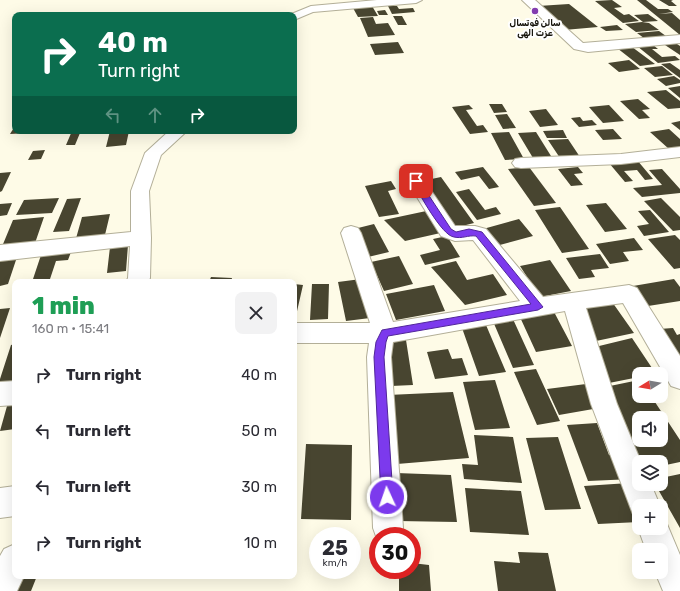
<!DOCTYPE html>
<meta charset="utf-8">
<style>
body{margin:0;font-family:Rubik,"Noto Sans Arabic",sans-serif;background:#f2f2f3;color:#2b2b33;height:100vh;display:flex;flex-direction:column;font-size:15px;white-space:nowrap}
*{box-sizing:border-box;margin:0}
p{font-size:13px;color:#7c7c81}
.icon{flex:none;width:22px;height:22px;fill:none;stroke:currentColor;stroke-width:2;stroke-linecap:round;stroke-linejoin:round}
.map{position:relative;flex:1;overflow:hidden}
.sheet{position:absolute;left:12px;top:279px;width:285px;height:300px;display:flex;flex-direction:column;background:#fff;border-radius:8px;box-shadow:0 4px 16px #0002}
.sheet>*{flex:none}
.guide{position:absolute;left:12px;top:12px;width:285px;height:122px;border-radius:8px;box-shadow:0 4px 16px #0002;background:#0b6e4f;color:#fff;overflow:hidden}
.needle{width:26px;rotate:259deg}
.fabs{position:absolute;left:632px;top:367px;display:grid;gap:8px}
.fabs a{display:grid;place-items:center;width:36px;height:36px;border-radius:8px;background:#fff;box-shadow:0 4px 16px #0002;font-size:20px}
.speed{position:absolute;left:309px;top:527px;display:flex;gap:8px;font-size:20px;font-weight:700;text-align:center}
.speed>*{display:grid;place-content:center;width:52px;height:52px;border-radius:50%;background:#fff;box-shadow:0 4px 16px #0002;line-height:1}
.speed small{font-size:10px;font-weight:400}
.speed .limit{border:6px solid #d22;background:#fff;color:#111}
.pin{position:absolute;display:grid;place-items:center;width:34px;height:34px;color:#fff;margin:-17px;border-radius:8px;box-shadow:0 2px 6px #0006}
.me{position:absolute;width:44px;margin:-22px;rotate:357deg;stroke-linejoin:round;filter:drop-shadow(0 0 3px #0008)}
.turn{display:flex;align-items:center;gap:14px;height:84px;padding:0 20px;font-size:18px}
.turn .icon{width:52px;height:52px;stroke-width:2.5}
.turn b{display:block;font-size:28px;line-height:34px}
.lanes{display:flex;align-items:center;height:38px;padding:0 20px;background:#0003;justify-content:center;gap:20px;direction:ltr}
.lanes .off{opacity:.35}
.round{display:grid;place-items:center;flex:none;width:42px;height:42px;border-radius:8px;background:#f2f2f3}
.summary{display:flex;align-items:center;justify-content:space-between;height:68px;padding:0 20px}
h1{font-size:24px;font-weight:800;line-height:30px;color:#1e9e55}
ul{padding:0;list-style:none}
li{display:flex;align-items:center;gap:12px;height:56px;padding:0 20px}
li div{flex:1}
li b{display:block;font-size:15px}
li em{font-style:normal}
.map>svg:first-child{display:block}
</style>
<div class="map">
<svg width="680" height="591" viewBox="0 0 680 591">
<rect width="100%" height="100%" fill="#fefbe7"/>
<!-- building -->
<path fill="#484530" fill-rule="evenodd" d="M612 0 622 7 614 8 624 15 629 14 639 21 623 23 595 1Z
M637 0H646L658 9H668L673 12 659 14 672 13 680 20V35Z
M659 0H673L671 1 677 6H669Z
M569 4 598 27 564 30 538 6Z
M372 6 378 16 358 17 353 8Z
M388 6H397L399 9 413 8 415 12 392 14Z
M385 10 388 15H379L377 11Z
M648 14 658 21 643 22 634 15Z
M393 16H402L407 25H398Z
M373 17 376 24 363 25 360 18Z
M642 22 649 23 659 30 636 32 625 24Z
M388 23 395 35 368 37 363 25Z
M617 25 623 30 606 31 600 27Z
M659 31 670 39 648 41 637 33Z
M398 42 404 53 375 55 370 44Z
M674 42 680 46V55L662 43Z
M653 45 658 49H652L662 57 675 56 680 60 658 63 637 46Z
M632 47 655 64 640 66 617 48Z
M629 60 640 69 619 72 608 63Z
M670 63 680 70V78L661 64Z
M662 66 673 75 655 77 644 68Z
M674 76 680 80V83L666 86 657 79Z
M680 86V98L668 88Z
M666 90 680 101V108L668 109 647 92Z
M638 99 650 109 642 110 650 118 639 119 620 101Z
M489 104H502L507 112 494 113Z
M469 105 473 109 466 110 477 126 483 125 488 132 470 134 452 107Z
M609 105 624 121 603 123 589 107Z
M546 109 558 125 540 127 529 111Z
M507 114 516 128 503 129 495 115Z
M580 117 583 121 592 120 597 125 579 127 571 118Z
M680 121V130L671 123Z
M15 126V131H31L30 133 10 134Z
M613 129 622 139 603 140 595 130Z
M669 129 680 139V148L669 149 650 132Z
M563 130 567 138H547L543 131Z
M72 131H90L89 133H80L75 145H66Z
M110 131H129L126 145 106 147Z
M509 132 524 159 505 160 491 133Z
M536 132 551 156 533 158 518 133Z
M568 139 580 157 560 158 548 140Z
M45 150 41 159 28 160 33 151Z
M637 160 653 179 645 180 637 170 624 171 633 181 625 182 609 163Z
M483 167 499 187 489 189 479 176 461 180 455 172Z
M529 167 556 203 534 206 508 169Z
M578 167 583 173 574 174 583 185 571 186 558 169Z
M662 169 680 189V193L642 197 633 188 662 185 649 170Z
M11 172 2 191 0 192V173Z
M441 177 474 223 454 228 422 181Z
M391 181 396 189 388 191 399 214 379 217 365 186Z
M469 189 485 210 496 207 501 214 477 220 456 192Z
M59 198 52 213 16 215 24 200Z
M81 198 69 231 53 232 67 199Z
M661 198 680 217V230L673 231 644 201Z
M12 203 7 215 0 216V204Z
M606 203 627 229 605 232 586 205Z
M560 207 589 249 562 253 535 210Z
M431 210 445 232 405 241 384 220Z
M650 210 669 232 644 236 637 226 649 224 638 211Z
M110 214 104 239 75 242 82 217Z
M44 217 34 246 1 249 13 220Z
M519 219 533 236 496 246 483 229Z
M374 224 389 252 368 257 354 229Z
M675 235 680 240V268L674 269 648 239Z
M447 236 460 257 425 265 420 255 440 250 433 239Z
M634 238 643 250 623 252 629 261 610 264 596 244Z
M128 245 126 271 107 273 110 247Z
M71 252 68 260 56 261 49 282H32L41 255Z
M18 254 8 284 0 286V256Z
M600 254 609 268 591 270 595 277 579 279 566 258Z
M399 256 413 284 384 291 371 262Z
M550 260 571 291 540 297 520 266Z
M456 261 467 280 493 274 507 295 465 305 431 267Z
M211 277 232 278 231 282H209Z
M253 279 272 281V282H252Z
M361 279 370 318 346 321 338 282Z
M674 279 680 287V301L648 306 633 286Z
M294 284 303 285 295 320H294Z
M312 284H329L328 319 310 320Z
M434 285 445 311 396 320 386 294Z
M610 299 634 333 596 341 582 304Z
M10 308 0 338V309Z
M553 310 572 346 536 352 519 315Z
M512 317 534 365 513 368 492 319Z
M486 325 506 372 479 376 462 328Z
M673 328 677 335 680 334V362L659 329Z
M632 338 656 374H639V377L604 384 595 347Z
M385 340H406L413 385 391 386Z
M15 344V384L0 386V379L11 345Z
M448 349 452 359 462 358 468 375 435 379 427 352Z
M536 369 560 421 537 425 514 372Z
M495 380 510 428 475 430 463 382Z
M639 380V396H651L680 440V462L661 466V462H641L632 446 605 387ZM639 418H661V440H639Z
M586 384 599 408 559 415 547 389Z
M453 392 469 458 397 464 388 395Z
M15 398V429L0 431 9 399Z
M597 423 609 455 623 454 633 479 588 481 567 425Z
M474 435 513 437 522 483 464 479 462 464 478 465Z
M558 437 581 509 545 510 526 438Z
M306 444 352 445 351 520 301 519Z
M396 473 451 475 457 522 398 521Z
M680 474V528L655 484H661V478Z
M629 483 639 507V522L598 524 584 486Z
M465 488 521 491 529 535 470 532Z
M518 552 548 553 556 591H498L494 561 520 563Z
M412 563 429 565 431 591H399V570H412Z
M16 576H37L31 591H9Z"/>
<g fill="none" stroke-linecap="round" stroke-linejoin="round">
<!-- minor casing -->
<g stroke="#b3af98" stroke-width="2">
<path id="minor" d="M377 0H422L416 3 313 12 294 20V15H289L311 6Z
M522 0H535L583 43 680 35V43L588 52 574 49Z
M169 131H187L161 155 149 191 151 238 150 278 148 282H126L128 278 130 246 0 261V245L131 232V191L145 153Z
M680 147V157L621 164 521 168 515 167 512 163 515 159 521 158 621 154Z
M416 175 422 177 455 226H475L486 229 543 297 629 285 637 288 680 356V389L671 386 623 303 586 308 617 404 641 462H639V484H651L660 506H639V518L634 517 591 404 565 311 393 342 391 357 403 528 400 536H378L377 539 373 528 367 357 369 343H294V323H370L341 233 344 228 351 226 358 228 361 233 393 322 520 301 473 240 455 241 441 236 407 181 410 177Z
M15 381V405L0 406V382Z
M15 486V516L0 518V488Z
M661 516 664 517 680 555V591H663L655 572H661V550H646L638 528 639 525V528H661Z
M15 544V576H24L17 591H0V556L4 549Z"/>
</g>
<!-- minor -->
<use href="#minor" fill="#fff" fill-rule="evenodd"/>
</g>
<!-- route -->
<path fill="#7c3aed" stroke="#51269a" d="M413 179H418L451 229 456 232 469 229 482 232 543 307 538 310 388 336 386 342 384 357 393 497 391 501 387 503 382 501 381 497 374 357 376 342 382 330 531 304 476 236C468 235 462 239 454 237 442 236 419 193 412 181Z"/>
<!-- markers -->
<circle fill="#833daf" stroke="#fff" stroke-width="1.5" cx="535" cy="11" r="4"/>
<g text-anchor="middle" stroke-width="4" stroke-linejoin="round" paint-order="stroke">
<!-- far-poi labels -->
<g font-size="9" font-weight="bold" fill="#18160e" stroke="#fff">
<text x="535" y="26">سالن فوتسال<tspan x="535" dy="10">عزت الهی</tspan></text>
</g>
</g>
</svg>
<div class="fabs">
<a><svg class="needle" viewBox="-14 -14 28 28"><path d="M0-13l5 13h-10z" fill="#e53935"/><path d="M0 13l5-13h-10z" fill="#7c7c81"/></svg></a>
<a><svg class="icon" aria-label="sound" viewBox="0 0 24 24"><path d="M4 9h4l5-4v14l-5-4H4zM17 9q2 3 0 6"/></svg></a>
<a><svg class="icon" aria-label="layers" viewBox="0 0 24 24"><path d="M12 4l9 5-9 5-9-5zM3 14l9 5 9-5"/></svg></a>
<a>+</a>
<a>−</a>
</div>
<div class="speed"><div>25<small>km/h</small></div><div class="limit">30</div></div>
<div class="pin" style="left:416px;top:181px;background:#d93025"><svg class="icon" aria-label="arrive" viewBox="0 0 24 24"><path d="M6 21V4h12l-3 4 3 4H6"/></svg></div>
<svg class="me" style="left:387px;top:497px" viewBox="-20 -20 40 40"><circle r="17" fill="#7c3aed" stroke="#fff" stroke-width="3"/><path d="M0-11L8 9 0 5-8 9z" fill="#fff"/></svg>
<div class="guide">
<div class="turn"><svg class="icon" aria-label="right" viewBox="0 0 24 24"><path d="M7 20v-9h11M14 6l5 5-5 5"/></svg><div><b>40 m</b>Turn right</div></div>
<div class="lanes"><svg class="icon off" aria-label="left" viewBox="0 0 24 24"><path d="M17 20v-9H6M10 6l-5 5 5 5"/></svg><svg class="icon off" aria-label="ahead" viewBox="0 0 24 24"><path d="M12 20V5M6 11l6-6 6 6"/></svg><svg class="icon" aria-label="right" viewBox="0 0 24 24"><path d="M7 20v-9h11M14 6l5 5-5 5"/></svg></div>
</div>
<section class="sheet">
<div class="summary"><div><h1>1 min</h1><p>160 m · 15:41</p></div><a class="round"><svg class="icon" aria-label="close" viewBox="0 0 24 24"><path d="M6 6l12 12M18 6L6 18"/></svg></a></div>
<ul>
<li><svg class="icon" aria-label="right" viewBox="0 0 24 24"><path d="M7 20v-9h11M14 6l5 5-5 5"/></svg><div><b>Turn right</b></div><em>40 m</em></li>
<li><svg class="icon" aria-label="left" viewBox="0 0 24 24"><path d="M17 20v-9H6M10 6l-5 5 5 5"/></svg><div><b>Turn left</b></div><em>50 m</em></li>
<li><svg class="icon" aria-label="left" viewBox="0 0 24 24"><path d="M17 20v-9H6M10 6l-5 5 5 5"/></svg><div><b>Turn left</b></div><em>30 m</em></li>
<li><svg class="icon" aria-label="right" viewBox="0 0 24 24"><path d="M7 20v-9h11M14 6l5 5-5 5"/></svg><div><b>Turn right</b></div><em>10 m</em></li>
</ul>
</section>
</div>
